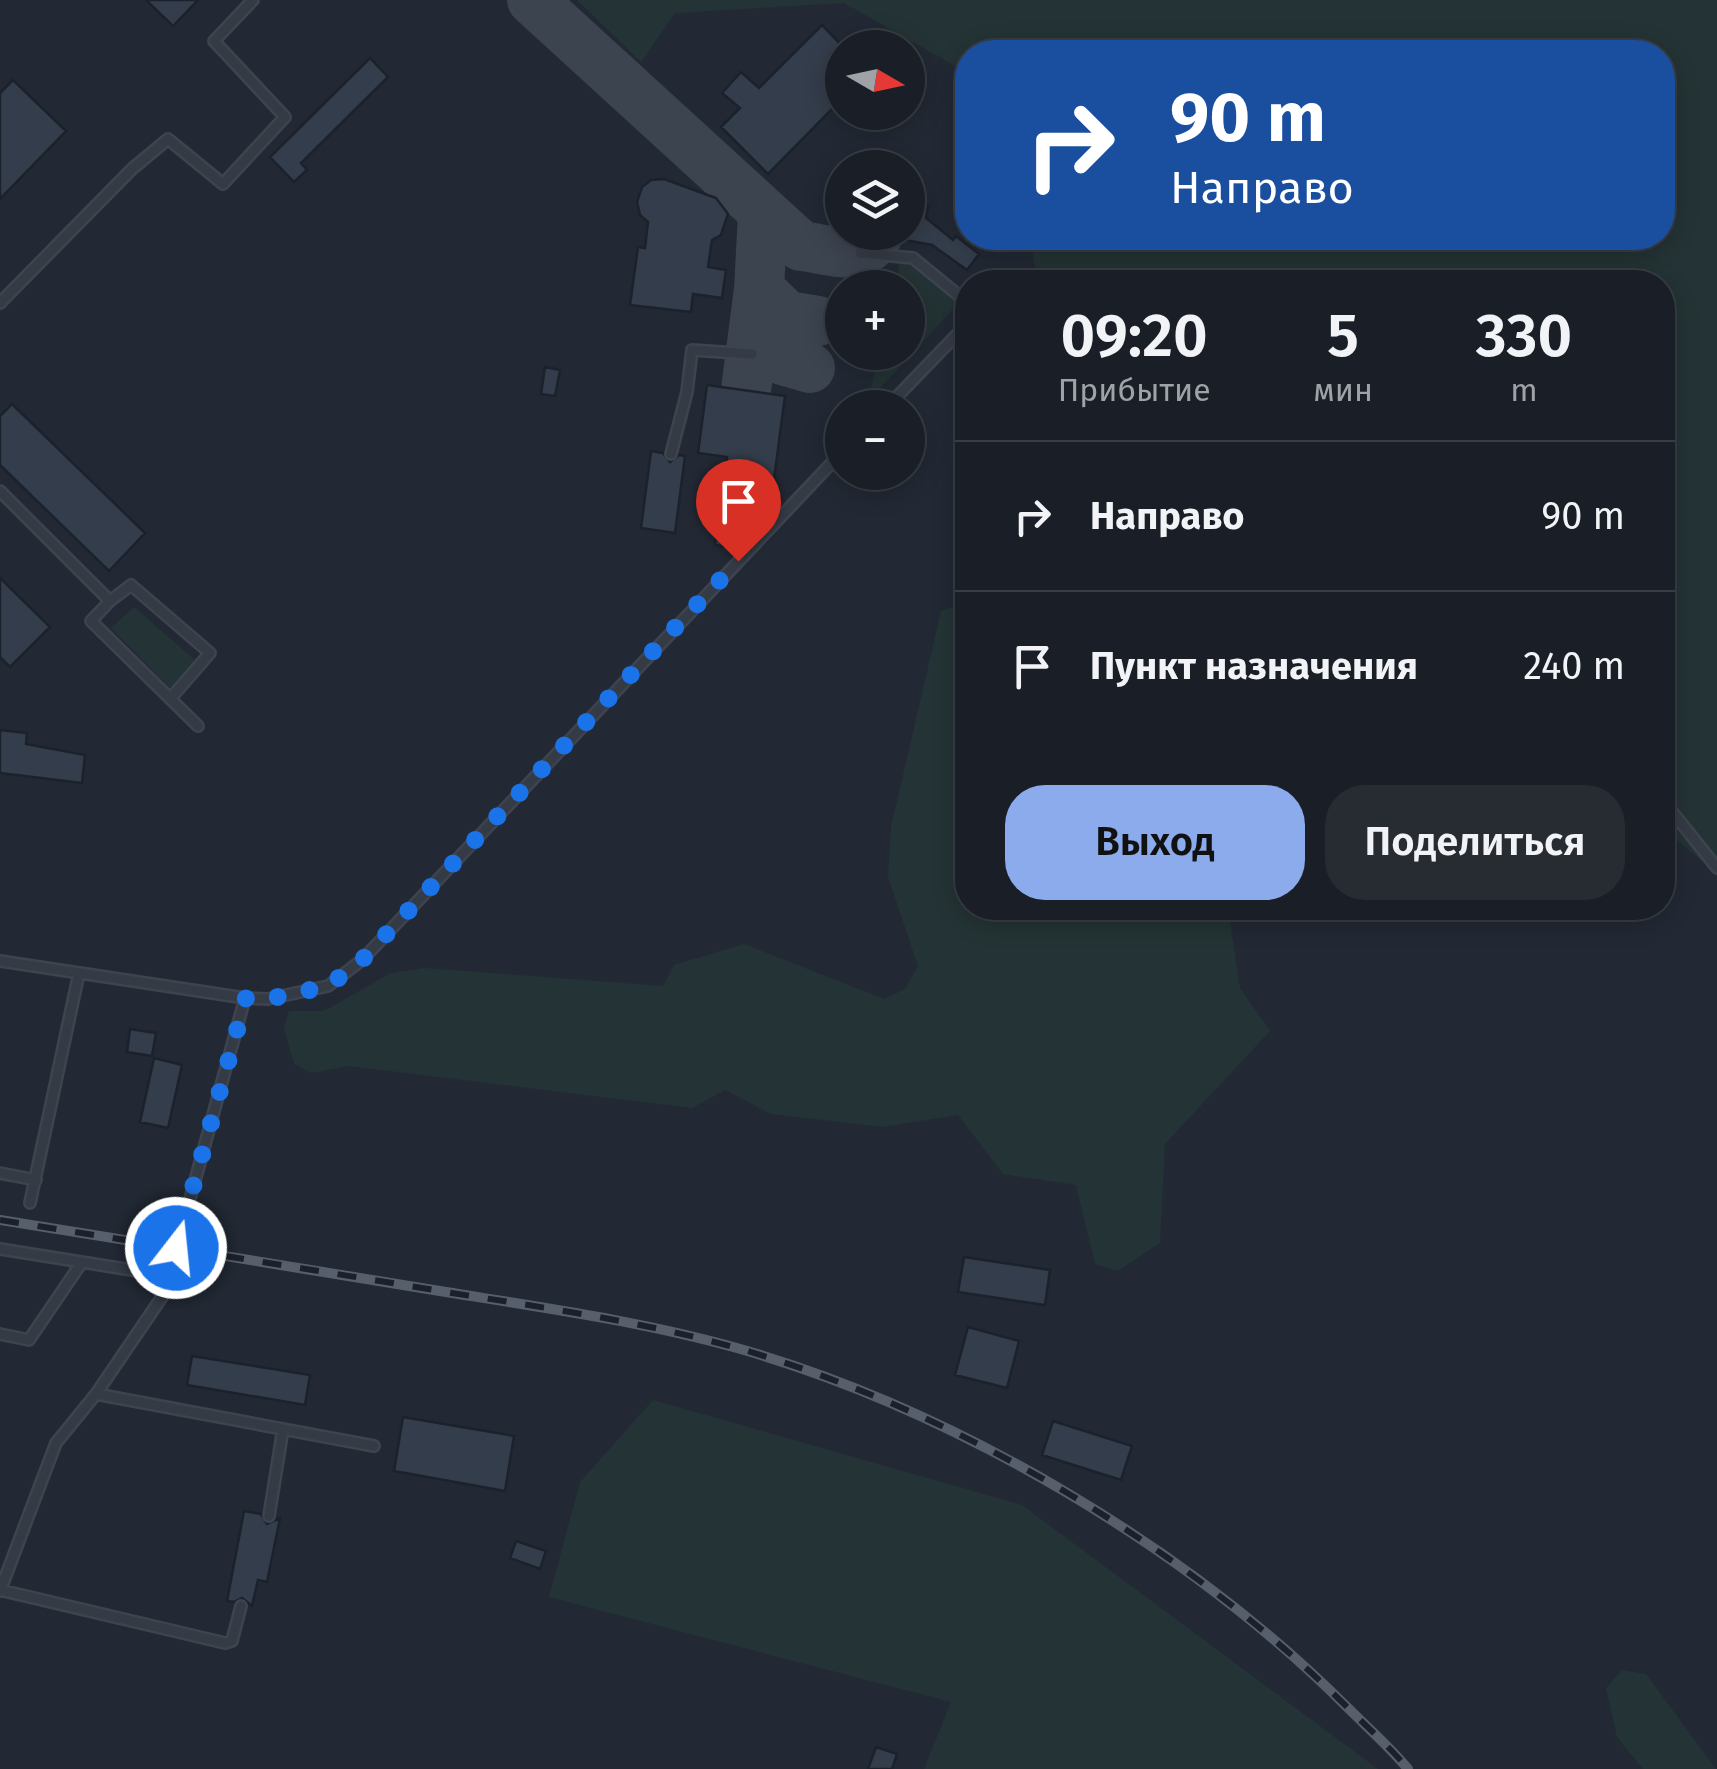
<!DOCTYPE html>
<html lang="ru">
<meta charset="utf-8">
<style>
body{margin:0;font-family:"Fira Sans",sans-serif;background:#272c33;color:#f1f3f6;height:100vh;display:flex;flex-direction:column;font-size:38px;white-space:nowrap}
*{box-sizing:border-box;margin:0}
p{font-size:32px;color:#9fa2a7}
.icon{flex:none;width:55px;height:55px;fill:none;stroke:currentColor;stroke-width:2;stroke-linecap:round;stroke-linejoin:round}
.map{position:relative;flex:1;overflow:hidden}
.side{position:absolute;left:955px;top:270px;width:720px;height:650px;display:flex;flex-direction:column;background:#1a1f27;border-radius:40px;box-shadow:0 5px 25px #0003,0 0 0 2px #383d44}
.side>*{flex:none}
.guide{position:absolute;left:955px;top:40px;width:720px;height:210px;border-radius:40px;box-shadow:0 5px 25px #0003,0 0 0 2px #383d44;background:#1a4fa0;color:#fff;overflow:hidden}
.needle{width:65px;rotate:99deg}
.tools{position:absolute;left:825px;top:30px;display:grid;gap:20px}
.tools a{display:grid;place-items:center;width:100px;height:100px;border-radius:50%;background:#1a1f27;box-shadow:0 5px 25px #0003,0 0 0 2px #383d44;font-size:50px}
.pin{position:absolute;display:grid;place-items:center;width:85px;height:85px;color:#fff;margin:-102px -42px;border-radius:50% 50% 50% 0;rotate:-45deg;box-shadow:0 0 10px #0007}
.pin .icon{rotate:45deg}
.me{position:absolute;width:110px;margin:-55px;rotate:16deg;stroke-linejoin:round;filter:drop-shadow(0 0 8px #0008)}
.turn{display:flex;align-items:center;gap:35px;height:210px;padding:0 50px;font-size:45px}
.turn .icon{width:130px;height:130px;stroke-width:2.5}
.turn b{display:block;font-size:70px;line-height:85px}
.eta{display:flex;justify-content:space-evenly;align-items:center;height:170px;text-align:center}
.eta b{font-size:60px;font-weight:600;line-height:70px}
.button{display:flex;gap:20px;margin-top:auto;padding:20px 50px}
.button a{flex:1;height:115px;border-radius:40px;background:#8babec;color:#111;font-size:40px;font-weight:600;line-height:115px;text-align:center}
.button a+a{background:#272c33;color:#f1f3f6}
ul{padding:0;list-style:none}
li{display:flex;align-items:center;gap:30px;height:150px;padding:0 50px;border-top:2px solid #383d44}
li div{flex:1}
li b{display:block;font-size:38px}
li em{font-style:normal}
.map>svg:first-child{display:block}
</style>
<div class="map">
<svg width="1717" height="1769" viewBox="0 0 1717 1769">
<rect width="100%" height="100%" fill="#222934"/>
<!-- green -->
<path fill="#243335" d="M577 0H1717V874L1663 828 1662 282H1038L1030 238H1662V52H968L967 85 955 66 844 3 675 13 641 62Z
M900 257 919 259 965 296 869 400 878 353 908 352V288L896 287Z
M967 602 968 908H1228L1240 988 1270 1031 1165 1144 1160 1243 1118 1271 1095 1264 1076 1185 1003 1174 958 1115 883 1127 771 1114 725 1090 692 1108 349 1066 311 1073 294 1064 284 1028 289 1011H324L391 973 425 968 663 986 674 965 744 944 884 999 905 989 918 966 888 877 891 827 941 611Z
M134 607 195 660 170 688 111 628Z
M653 1400 1022 1505 1378 1769H924L951 1702 549 1597 580 1482Z
M1622 1670 1646 1674 1716 1769H1643L1617 1737 1606 1688Z"/>
<g fill="none" stroke-linecap="round" stroke-linejoin="round">
<!-- taxiway -->
<path stroke="#3c4450" stroke-width="50" d="M532 0 801 246C828 249 868 265 879 232
M759 289 787 316 818 321
M754 333 782 360 810 368
M746 390 759 289 763 214"/>
</g>
<!-- building -->
<path fill="#343d4b" stroke="#1c222c" stroke-width="2.5" d="M146 0H198L173 26Z
M822 25 842 46V99L768 174 721 127 740 108 722 93 741 72 759 88Z
M370 58 388 77 301 163 307 170 294 182 270 157Z
M13 80 66 131 0 199V93Z
M664 179 716 198 728 214 721 235 712 240 708 267 726 270 722 298 693 294 691 312 630 305 638 247 645 248 648 222 640 215 637 202 642 187 651 180Z
M911 203 928 206 926 218 953 240 956 236 979 254 967 270 932 245 905 240Z
M545 367 560 370 555 396 541 394Z
M707 385 785 396 769 517H747L743 545 740 548 715 545 727 457 698 453Z
M12 404 145 533 109 571 0 465V416Z
M651 451 663 453 670 462 679 455 685 456 675 533 641 528Z
M0 578 50 627 10 667 0 657Z
M0 730 27 733 26 744 85 755 82 783 0 773Z
M130 1029 156 1033 152 1056 127 1052Z
M154 1058 182 1065 168 1128 140 1122Z
M964 1257 1050 1270 1045 1305 958 1292Z
M968 1327 1019 1341 1007 1388 955 1375Z
M192 1356 310 1375 305 1405 187 1385Z
M403 1417 514 1436 505 1491 394 1471Z
M1053 1421 1132 1446 1121 1480 1042 1455Z
M244 1511 261 1514 267 1524 280 1518 267 1582 258 1580 252 1606 242 1598 234 1602 227 1601Z
M516 1541 546 1551 540 1569 510 1558Z
M876 1747 897 1754 892 1769H868Z"/>
<g fill="none" stroke-linecap="round" stroke-linejoin="round">
<!-- lane casing -->
<g stroke="#3e444f" stroke-width="14">
<path id="lane" d="M860 253 913 258 968 303
M0 303 132 169 168 139 223 184 285 117 214 41 253 0
M886 408 968 323
M671 454 687 392 692 350 752 354
M0 491 110 601 91 621 198 726
M110 601 131 585 210 653 170 699
M1662 799 1717 868
M0 961 245 998 268 999 328 986 362 960 842 452
M0 1173 36 1180
M30 1203 79 973
M0 1249 169 1276
M0 1334 29 1340 82 1262
M96 1394 374 1446
M269 1516 283 1429
M0 1590 225 1643 232 1641 241 1606
M0 1591 56 1443 96 1394 164 1294 245 998"/>
</g>
<!-- lane -->
<use href="#lane" stroke="#353b45" stroke-width="9"/>
<!-- rail casing -->
<g stroke="#575f6c" stroke-width="10">
<path id="rail" d="M0 1220C149 1244 297 1267 446 1292 546 1308 646 1322 744 1350 960 1413 1189 1549 1348 1708 1368 1728 1390 1747 1408 1769"/>
</g>
<!-- rail -->
<use href="#rail" stroke="#1b202a" stroke-width="6" stroke-dasharray="19" stroke-linecap="butt"/>
</g>
<g fill="none" stroke-linecap="round" stroke-linejoin="round">
<!-- route -->
<path stroke="#1a73e8" stroke-width="18" stroke-dasharray="0 32.4" d="M176 1248 246 998 268 999 328 986 362 960 738 561"/>
</g>
</svg>
<div class="tools">
<a><svg class="needle" viewBox="-14 -14 28 28"><path d="M0-13l5 13h-10z" fill="#e53935"/><path d="M0 13l5-13h-10z" fill="#9fa2a7"/></svg></a>
<a><svg class="icon" aria-label="layers" viewBox="0 0 24 24"><path d="M12 4l9 5-9 5-9-5zM3 14l9 5 9-5"/></svg></a>
<a>+</a>
<a>−</a>
</div>
<div class="pin" style="left:738px;top:561px;background:#d93025"><svg class="icon" aria-label="arrive" viewBox="0 0 24 24"><path d="M6 21V4h12l-3 4 3 4H6"/></svg></div>
<svg class="me" style="left:176px;top:1248px" viewBox="-20 -20 40 40"><circle r="17" fill="#1a73e8" stroke="#fff" stroke-width="3"/><path d="M0-11L8 9 0 5-8 9z" fill="#fff"/></svg>
<div class="guide">
<div class="turn"><svg class="icon" aria-label="right" viewBox="0 0 24 24"><path d="M7 20v-9h11M14 6l5 5-5 5"/></svg><div><b>90 m</b>Направо</div></div>
</div>
<section class="side">
<div class="eta">
<div><b>09:20</b><p>Прибытие</p></div>
<div><b>5</b><p>мин</p></div>
<div><b>330</b><p>m</p></div>
</div>
<ul>
<li><svg class="icon" aria-label="right" viewBox="0 0 24 24"><path d="M7 20v-9h11M14 6l5 5-5 5"/></svg><div><b>Направо</b></div><em>90 m</em></li>
<li><svg class="icon" aria-label="arrive" viewBox="0 0 24 24"><path d="M6 21V4h12l-3 4 3 4H6"/></svg><div><b>Пункт назначения</b></div><em>240 m</em></li>
</ul>
<div class="button"><a>Выход</a><a>Поделиться</a></div>
</section>
</div>
